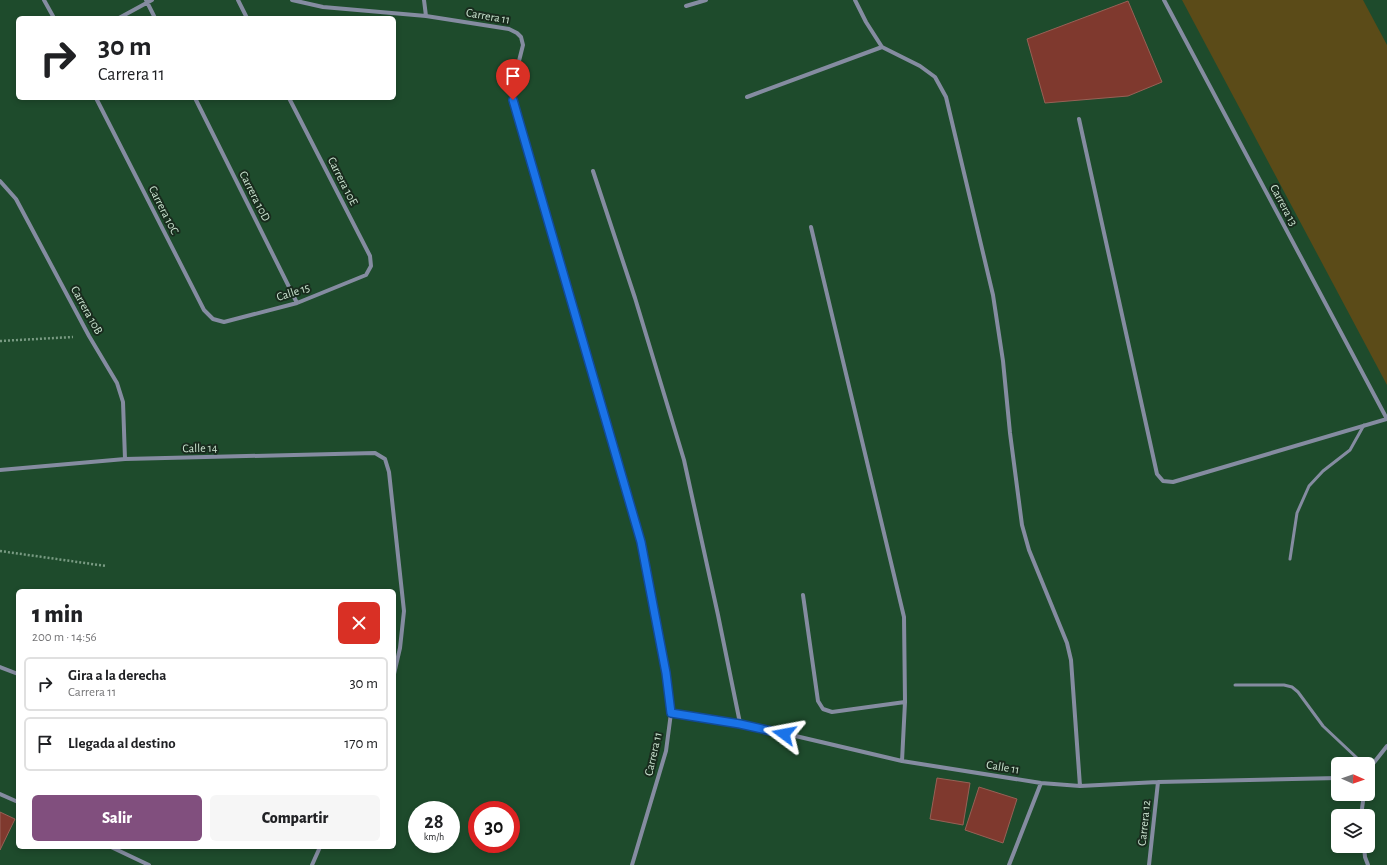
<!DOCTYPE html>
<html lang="es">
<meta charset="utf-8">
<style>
body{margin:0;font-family:"Alegreya Sans",sans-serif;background:#f6f6f6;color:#202124;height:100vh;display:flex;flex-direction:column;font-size:15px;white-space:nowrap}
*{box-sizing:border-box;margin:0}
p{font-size:13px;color:#757577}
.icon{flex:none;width:22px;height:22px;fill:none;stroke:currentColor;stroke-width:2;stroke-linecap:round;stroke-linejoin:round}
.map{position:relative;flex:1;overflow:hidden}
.panel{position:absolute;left:16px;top:589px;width:380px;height:260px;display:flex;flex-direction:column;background:#fff;border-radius:6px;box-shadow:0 2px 6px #0003}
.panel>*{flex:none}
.top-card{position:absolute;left:16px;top:16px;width:380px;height:84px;border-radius:6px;box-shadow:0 2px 6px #0003;background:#fff;color:#202124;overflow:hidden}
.needle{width:26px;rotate:92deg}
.tools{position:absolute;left:1331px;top:757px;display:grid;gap:8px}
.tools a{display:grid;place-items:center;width:44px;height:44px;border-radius:6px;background:#fff;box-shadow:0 2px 6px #0003;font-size:20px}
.speed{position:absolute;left:408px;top:801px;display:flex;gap:8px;font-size:20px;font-weight:700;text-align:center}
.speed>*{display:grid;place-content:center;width:52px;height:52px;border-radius:50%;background:#fff;box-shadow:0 2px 6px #0003;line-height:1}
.speed small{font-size:10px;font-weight:400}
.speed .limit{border:6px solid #d22;background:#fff;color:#111}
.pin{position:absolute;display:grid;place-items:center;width:34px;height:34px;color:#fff;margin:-41px -17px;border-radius:50% 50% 50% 0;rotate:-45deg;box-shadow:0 0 4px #0007}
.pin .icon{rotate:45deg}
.me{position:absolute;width:44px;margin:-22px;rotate:283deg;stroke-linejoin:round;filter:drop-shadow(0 0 3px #0008)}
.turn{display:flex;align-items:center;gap:14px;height:84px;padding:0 16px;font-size:18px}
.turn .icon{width:52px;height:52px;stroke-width:2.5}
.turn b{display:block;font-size:28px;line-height:34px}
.round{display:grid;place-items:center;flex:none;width:42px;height:42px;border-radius:6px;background:#f6f6f6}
.headline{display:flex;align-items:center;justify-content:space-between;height:68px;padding:0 16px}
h1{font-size:24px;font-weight:800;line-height:30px}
.button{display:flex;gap:8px;margin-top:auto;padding:8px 16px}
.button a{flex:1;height:46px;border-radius:6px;background:#814f7e;color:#fff;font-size:16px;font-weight:800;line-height:46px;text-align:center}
.button a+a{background:#f6f6f6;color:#202124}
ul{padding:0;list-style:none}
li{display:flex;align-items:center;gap:12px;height:54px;margin:0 8px 6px;padding:0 8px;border:2px solid #e0e0e0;border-radius:6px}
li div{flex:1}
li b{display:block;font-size:15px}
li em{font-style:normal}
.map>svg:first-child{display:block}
</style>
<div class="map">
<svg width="1387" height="865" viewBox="0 0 1387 865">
<rect width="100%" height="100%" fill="#1e4b2c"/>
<!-- green -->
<path fill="#5b4b18" d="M1182 0H1363L1387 45V385Z"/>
<!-- building -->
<path fill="#7f392e" stroke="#976156" d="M1128 1 1162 82 1128 96 1045 103 1027 39Z
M937 778 970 783 963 825 930 819Z
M979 787 1017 799 1003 843 965 830Z
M0 812 15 819 0 850Z"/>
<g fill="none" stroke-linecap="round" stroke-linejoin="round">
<!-- path -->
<path stroke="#799b83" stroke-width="2.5" stroke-dasharray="2 2" stroke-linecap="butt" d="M0 341 73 337
M0 551 106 566"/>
<!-- service -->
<path stroke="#858ca1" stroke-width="3" d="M1290 559 1297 513 1309 486 1323 471 1350 450 1364 425
M1235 685H1284L1292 687 1298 692 1323 726 1357 758 1372 765"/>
<!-- minor -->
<path stroke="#858ca1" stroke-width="4" d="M44 0 54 18
M146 0 155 18
M238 0 247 18
M292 0 323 7 426 16 509 29 517 33 521 37 523 45 512 89 513 100 641 542 666 673 671 713 666 751 632 865
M424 0 426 16
M855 0 866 22 882 47 920 66 935 77 946 97 993 295 1003 361 1010 433 1022 525 1029 550 1067 643 1071 660 1080 786
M1164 0 1387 419
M686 6 706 0
M119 18 152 0
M747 97 882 47
M96 98 204 310 213 319 224 322 297 303 366 275 371 266 370 256 289 98
M195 98 297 303
M1079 119 1157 474 1163 481 1173 482 1387 419
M593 171 635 298 684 460 718 615 740 723
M0 181 16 199 89 336 117 383 123 402 125 459
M811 227 904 617 905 702 902 761
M0 470 125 459 375 453 385 459 389 472 404 611 400 648 394 674
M803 595 818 701 823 709 832 712 905 702
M0 667 18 674
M671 713 740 723 902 761 1041 783 1080 786 1158 782 1338 778
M1368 774 1372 765 1387 746
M0 794 18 802
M1361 816 1364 794
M1364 846 1365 857 1368 865
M111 847 149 865
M312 865 320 847
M1009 865 1041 783
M1149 865 1158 782"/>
</g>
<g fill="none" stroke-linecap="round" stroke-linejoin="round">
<!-- route casing -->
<g stroke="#114b97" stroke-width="10">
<path id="route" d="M513 100 641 542 666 673 671 713 740 724 784 734"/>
</g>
<!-- route -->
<use href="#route" stroke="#1a73e8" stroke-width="7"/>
</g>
<g text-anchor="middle" stroke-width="4" stroke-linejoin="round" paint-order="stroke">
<!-- street labels -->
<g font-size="12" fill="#cbe3d0" stroke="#192c1e">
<text transform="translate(488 16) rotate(10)" y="4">Carrera 11</text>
<text transform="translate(343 181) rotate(63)" y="4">Carrera 10E</text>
<text transform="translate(255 196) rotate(63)" y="4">Carrera 10D</text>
<text transform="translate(1284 205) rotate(62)" y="4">Carrera 13</text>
<text transform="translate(164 210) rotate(63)" y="4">Carrera 10C</text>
<text transform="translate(293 292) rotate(-18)" y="4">Calle 15</text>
<text transform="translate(87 310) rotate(61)" y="4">Carrera 10B</text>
<text transform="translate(200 448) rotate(-1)" y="4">Calle 14</text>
<text transform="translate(653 754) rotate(-77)" y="4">Carrera 11</text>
<text transform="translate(1003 767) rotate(9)" y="4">Calle 11</text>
<text transform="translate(1144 823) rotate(-84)" y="4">Carrera 12</text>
</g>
</g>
</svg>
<div class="tools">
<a><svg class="needle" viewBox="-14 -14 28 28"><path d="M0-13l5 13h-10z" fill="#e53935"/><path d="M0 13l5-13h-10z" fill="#757577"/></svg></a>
<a><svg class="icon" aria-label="layers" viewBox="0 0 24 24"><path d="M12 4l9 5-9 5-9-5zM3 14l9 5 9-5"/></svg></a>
</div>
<div class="speed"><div>28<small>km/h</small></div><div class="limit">30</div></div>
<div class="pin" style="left:513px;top:100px;background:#d93025"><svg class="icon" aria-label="arrive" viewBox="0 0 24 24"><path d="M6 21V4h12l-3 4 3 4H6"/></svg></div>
<svg class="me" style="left:784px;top:734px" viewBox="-20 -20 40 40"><path d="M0-17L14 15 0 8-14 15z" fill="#1a73e8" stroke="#fff" stroke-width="4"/></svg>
<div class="top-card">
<div class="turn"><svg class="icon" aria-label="right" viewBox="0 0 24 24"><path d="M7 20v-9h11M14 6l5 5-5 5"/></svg><div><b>30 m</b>Carrera 11</div></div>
</div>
<section class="panel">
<div class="headline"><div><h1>1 min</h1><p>200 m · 14:56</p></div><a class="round" style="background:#d93025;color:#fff"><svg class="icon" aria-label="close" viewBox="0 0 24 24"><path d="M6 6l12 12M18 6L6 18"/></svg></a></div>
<ul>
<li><svg class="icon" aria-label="right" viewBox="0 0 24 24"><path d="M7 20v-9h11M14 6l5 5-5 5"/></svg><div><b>Gira a la derecha</b><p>Carrera 11</p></div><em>30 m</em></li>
<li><svg class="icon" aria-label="arrive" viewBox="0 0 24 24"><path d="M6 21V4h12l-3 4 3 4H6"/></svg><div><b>Llegada al destino</b></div><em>170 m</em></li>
</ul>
<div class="button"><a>Salir</a><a>Compartir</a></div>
</section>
</div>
